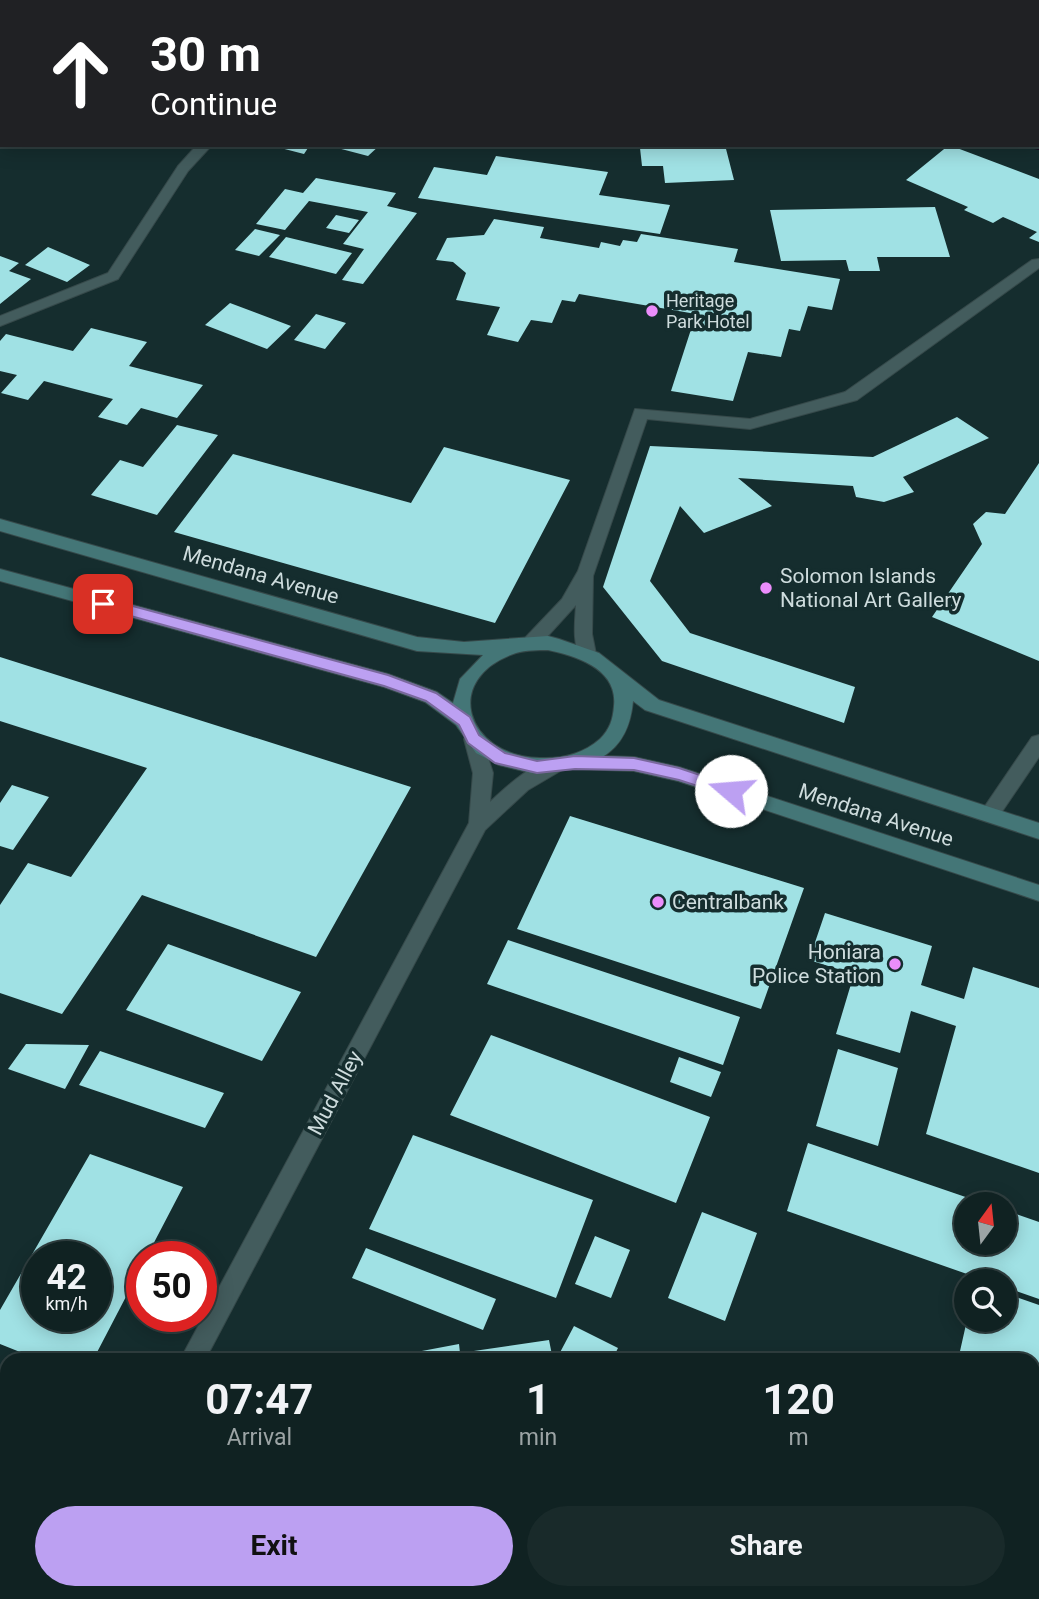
<!DOCTYPE html>
<style>
body{margin:0;font-family:Roboto,sans-serif;background:#192a2a;color:#f1f3f6;height:100vh;display:flex;flex-direction:column;font-size:26px;white-space:nowrap}
*{box-sizing:border-box;margin:0}
p{font-size:23px;color:#9ca4a5}
.icon{flex:none;width:38px;height:38px;fill:none;stroke:currentColor;stroke-width:2;stroke-linecap:round;stroke-linejoin:round}
.map{position:relative;flex:1;overflow:hidden}
.drawer{position:absolute;left:0px;top:1353px;width:1040px;height:247px;display:flex;flex-direction:column;background:#102222;border-radius:21px 21px 0 0;box-shadow:0 4px 18px #0003,0 0 0 2px #303f40}
.drawer>*{flex:none}
.hud{position:absolute;left:0px;top:0px;width:1040px;height:147px;box-shadow:0 4px 18px #0003,0 0 0 2px #303f40;background:#202124;color:#fff;overflow:hidden}
.needle{width:46px;rotate:15deg}
.controls{position:absolute;left:954px;top:1192px;display:grid;gap:14px}
.controls a{display:grid;place-items:center;width:63px;height:63px;border-radius:50%;background:#102222;box-shadow:0 4px 18px #0003,0 0 0 2px #303f40;font-size:35px}
.speed{position:absolute;left:21px;top:1241px;display:flex;gap:14px;font-size:35px;font-weight:700;text-align:center}
.speed>*{display:grid;place-content:center;width:91px;height:91px;border-radius:50%;background:#102222;box-shadow:0 4px 18px #0003,0 0 0 2px #303f40;line-height:1}
.speed small{font-size:18px;font-weight:400}
.speed .limit{border:10px solid #d22;background:#fff;color:#111}
.pin{position:absolute;display:grid;place-items:center;width:60px;height:60px;color:#fff;margin:-30px;border-radius:14px;box-shadow:0 4px 10px #0006}
.me{position:absolute;width:77px;margin:-38px;rotate:288deg;stroke-linejoin:round;filter:drop-shadow(0 0 5px #0008)}
.turn{display:flex;align-items:center;gap:24px;height:147px;padding:0 35px;font-size:32px}
.turn .icon{width:91px;height:91px;stroke-width:2.5}
.turn b{display:block;font-size:49px;line-height:60px}
.eta{display:flex;justify-content:space-evenly;align-items:center;height:119px;text-align:center}
.eta b{font-size:42px;font-weight:700;line-height:49px}
.primary-button{display:flex;gap:14px;margin-top:auto;padding:14px 35px}
.primary-button a{flex:1;height:80px;border-radius:42px;background:#bca0f2;color:#111;font-size:28px;font-weight:700;line-height:80px;text-align:center}
.primary-button a+a{background:#192a2a;color:#f1f3f6}
.map>svg:first-child{display:block}
</style>
<div class="map">
<svg width="1039" height="1599" viewBox="0 0 1039 1599">
<rect width="100%" height="100%" fill="#152d2e"/>
<!-- water -->
<path fill="#19021e" d="M450 0H1039V150L1016 145H1038V2H448Z"/>
<!-- building -->
<path fill="#a0e1e4" fill-rule="evenodd" d="M269 145H310L304 154Z
M326 145H380L368 156Z
M658 145H725L734 180 665 183 663 166H642L640 148H659Z
M949 145 1039 179V242L1029 238 1037 232 1003 217 993 223 964 210 968 207 906 180Z
M496 156 608 172 599 195 670 205 660 234 418 198 434 167 487 175Z
M316 178 396 193 387 206 417 213 363 284 342 280 364 249 343 244 368 212 309 201 285 230 256 224 285 189 303 193Z
M935 207 950 257H877L880 271H849L846 260 781 261 770 210Z
M336 215 359 220 349 233 326 228Z
M494 219 544 227 540 238 599 248 601 242 620 246 623 240 637 242 641 234 738 249 734 262 840 279 832 310 808 306 800 331 789 329 781 357 748 352 733 401 671 391 696 314 579 294 575 302 562 300 552 323 531 320 518 342 487 335 500 307 456 300 466 273 453 262 436 260 447 238 484 235Z
M255 229 280 235 259 256 235 250Z
M286 237 352 253 336 274 269 257Z
M48 247 90 265 67 282 25 265Z
M0 256 19 263 9 271 31 279 0 304Z
M230 303 291 326 267 349 205 325Z
M316 314 346 323 325 349 294 340Z
M91 328 147 342 129 366 203 385 177 418 141 408 127 425 98 417 113 399 44 381 28 400 1 393 17 375 0 371V341L6 334 73 351Z
M957 417 989 438 903 477 914 492 884 502 856 497 853 486 738 478 772 506 704 533 680 506 650 581 690 633 855 687 844 723 662 661 603 587 650 446 873 457Z
M177 425 218 435 157 515 91 495 120 460 143 467Z
M444 447 570 480 495 623 174 532 233 454 411 503Z
M1039 463V661L932 617 982 544 973 524 986 512 1005 514Z
M0 657 411 787 316 957 142 895 62 1014 0 993V905L28 863 71 877 147 768 0 721Z
M12 785 49 797 13 850 0 846V803Z
M570 816 804 888 761 1009 517 929Z
M825 913 932 946 921 985 964 999 973 967 1039 988V1173L926 1134 956 1026 911 1011 900 1053 836 1034 854 974 809 960Z
M508 940 740 1017 723 1065 487 984Z
M168 944 301 992 262 1061 126 1010Z
M491 1035 710 1117 676 1203 450 1115Z
M26 1044 89 1045 65 1089 8 1069Z
M838 1049 898 1068 878 1146 816 1126Z
M100 1051 224 1093 205 1128 79 1085Z
M679 1057 721 1072 711 1097 670 1082Z
M413 1135 593 1200 556 1298 369 1229Z
M808 1143 986 1204H966V1242H1004V1210L1039 1222V1299L1004 1287V1281H987L787 1211Z
M90 1154 183 1187 147 1256H142V1266L93 1360H40L0 1344V1310ZM37 1256H96V1316H37Z
M702 1212 757 1233 725 1321 668 1298Z
M595 1236 630 1250 611 1298 575 1284Z
M366 1248 496 1299 483 1330 352 1278Z
M1004 1293 1039 1305V1401L1034 1428 1032 1360H958L967 1320H1004Z
M574 1326 618 1348 612 1360H556Z
M549 1340 553 1360H374L459 1344 460 1353Z
M355 1592H497L498 1597 355 1599Z"/>
<g fill="none" stroke-linecap="round" stroke-linejoin="round">
<!-- service casing -->
<g stroke="#36494a" stroke-width="2">
<path id="service" d="M197 145H212L188 171 118 279 0 326V316L108 273 178 166Z
M1039 259V268L857 400 750 429 647 419 593 576 592 634 596 654 593 659H581C572 642 575 623 576 605L535 650H523L520 645 523 640 562 599 578 571 635 409 750 419 845 392 1032 260Z
M1039 735V757L997 819 990 822 983 819 980 814 983 809 1032 737Z"/>
</g>
<!-- tertiary casing -->
<g stroke="#36494a" stroke-width="2">
<path id="tertiary" d="M473 732 480 734 482 739 493 773 490 802C505 788 542 753 562 760L564 765 562 770 528 790 485 830 205 1360H180L469 823 473 773 464 739 466 734Z
M53 1592H80L77 1599H50Z"/>
</g>
<!-- secondary casing -->
<g stroke="#36494a" stroke-width="2">
<path id="secondary" d="M0 519 417 637 464 642 548 636 559 639 599 653 659 700 1039 823V839L645 710 633 701C631 723 624 743 604 756L634 757 679 767 1039 885V901L678 781 634 771 575 769 532 773 499 765 476 753 456 725 425 702 384 687 0 581V569L388 674 437 692 453 703 460 679 483 655 417 651 0 531ZM548 650C577 656 618 669 614 706 613 719 610 729 600 739 583 754 562 759 540 758 465 756 441 678 516 653 526 650 538 650 548 650Z"/>
</g>
<!-- service -->
<use href="#service" fill="#435c5d" fill-rule="evenodd"/>
<!-- tertiary -->
<use href="#tertiary" fill="#435c5d" fill-rule="evenodd"/>
<!-- secondary -->
<use href="#secondary" fill="#447677" fill-rule="evenodd"/>
</g>
<!-- route -->
<path fill="#bca0f2" stroke="#7a689d" stroke-width="2" d="M103 598 388 675 436 693 470 717 479 735 505 753 537 761 575 756 634 758 679 768 736 787 739 791 731 797 679 780 634 770 575 769 537 773 495 763 468 743 459 725 426 701 384 686 98 607 96 604Z"/>
<!-- markers -->
<g fill="#eb8dfb" stroke="#152d2e" stroke-width="2.5">
<circle cx="652" cy="311" r="7"/>
<circle cx="766" cy="588" r="7"/>
<circle cx="658" cy="902" r="7"/>
<circle cx="895" cy="964" r="7"/>
</g>
<g text-anchor="middle" stroke-width="7" stroke-linejoin="round" paint-order="stroke">
<!-- far-poi labels -->
<g font-size="18" fill="#cedcdd" stroke="#152d2e" text-anchor="start">
<text x="666" y="307">Heritage<tspan x="666" dy="21">Park Hotel</tspan></text>
</g>
<!-- street labels -->
<g font-size="21" fill="#cedcdd" stroke="#152d2e">
<text transform="translate(261 575) rotate(16)" y="7">Mendana Avenue</text>
<text transform="translate(876 815) rotate(18)" y="7">Mendana Avenue</text>
<text transform="translate(335 1093) rotate(-62)" y="7">Mud Alley</text>
</g>
<!-- poi labels -->
<g font-size="21" fill="#cedcdd" stroke="#152d2e" text-anchor="start">
<text x="780" y="583">Solomon Islands<tspan x="780" dy="24">National Art Gallery</tspan></text>
<text x="672" y="909">Centralbank</text>
<text x="881" y="959" text-anchor="end">Honiara<tspan x="881" dy="24">Police Station</tspan></text>
</g>
</g>
</svg>
<div class="controls">
<a><svg class="needle" viewBox="-14 -14 28 28"><path d="M0-13l5 13h-10z" fill="#e53935"/><path d="M0 13l5-13h-10z" fill="#9ca4a5"/></svg></a>
<a><svg class="icon" aria-label="search" viewBox="0 0 24 24"><circle cx="10" cy="10" r="6"/><path d="M15 15l6 6"/></svg></a>
</div>
<div class="speed"><div>42<small>km/h</small></div><div class="limit">50</div></div>
<div class="pin" style="left:103px;top:604px;background:#d93025"><svg class="icon" aria-label="arrive" viewBox="0 0 24 24"><path d="M6 21V4h12l-3 4 3 4H6"/></svg></div>
<svg class="me" style="left:731px;top:791px" viewBox="-20 -20 40 40"><circle r="19" fill="#fff"/><path d="M0-13L10 11 0 6-10 11z" fill="#bca0f2"/></svg>
<div class="hud">
<div class="turn"><svg class="icon" aria-label="ahead" viewBox="0 0 24 24"><path d="M12 20V5M6 11l6-6 6 6"/></svg><div><b>30 m</b>Continue</div></div>
</div>
<section class="drawer">
<div class="eta">
<div><b>07:47</b><p>Arrival</p></div>
<div><b>1</b><p>min</p></div>
<div><b>120</b><p>m</p></div>
</div>
<div class="primary-button"><a>Exit</a><a>Share</a></div>
</section>
</div>
